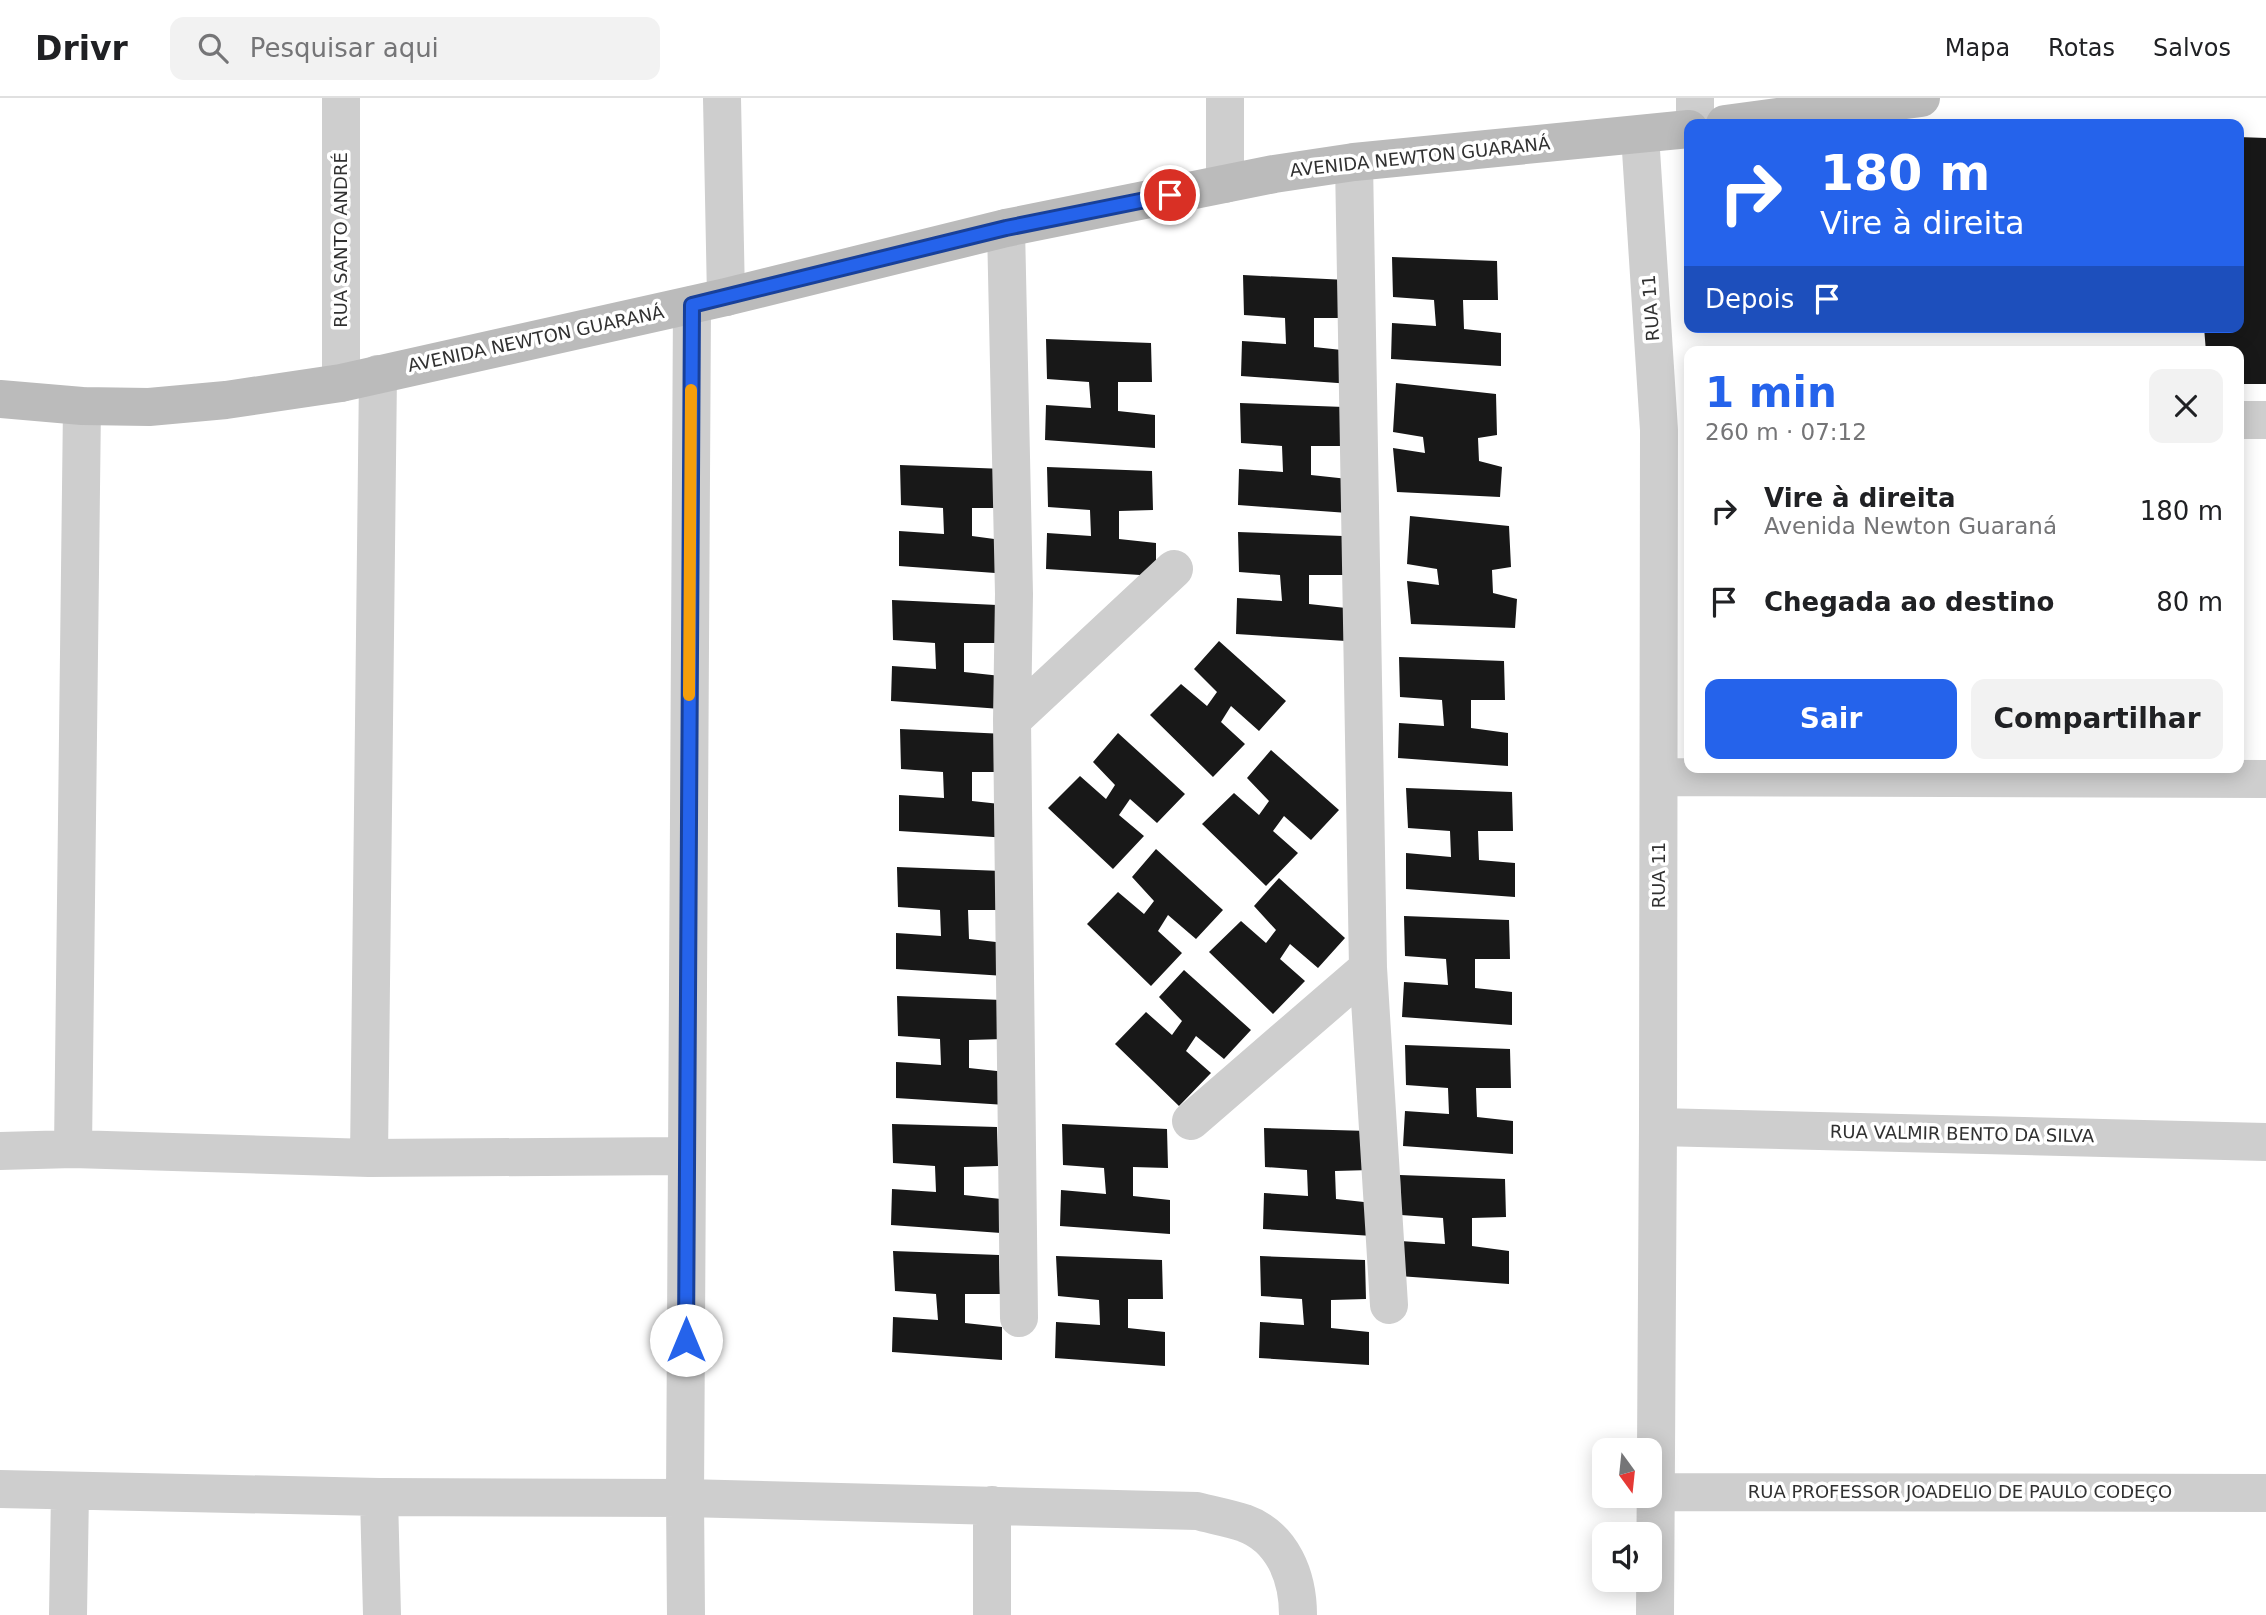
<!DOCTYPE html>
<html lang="pt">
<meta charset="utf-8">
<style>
body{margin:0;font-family:"DejaVu Sans",sans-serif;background:#f2f2f2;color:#202124;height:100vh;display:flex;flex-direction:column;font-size:26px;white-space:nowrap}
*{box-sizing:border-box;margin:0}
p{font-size:23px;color:#757577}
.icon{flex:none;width:38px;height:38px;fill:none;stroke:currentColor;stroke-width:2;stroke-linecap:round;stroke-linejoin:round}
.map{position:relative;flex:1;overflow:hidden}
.side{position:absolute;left:1684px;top:248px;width:560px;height:427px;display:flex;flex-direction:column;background:#fff;border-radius:14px;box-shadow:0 4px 18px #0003}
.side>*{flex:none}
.guide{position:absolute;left:1684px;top:21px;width:560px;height:214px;border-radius:14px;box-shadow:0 4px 18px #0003;background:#2563eb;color:#fff;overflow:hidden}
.needle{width:46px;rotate:165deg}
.fabs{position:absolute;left:1592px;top:1340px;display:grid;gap:14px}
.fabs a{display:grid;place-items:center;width:70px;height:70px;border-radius:14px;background:#fff;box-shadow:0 4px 18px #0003;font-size:35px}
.pin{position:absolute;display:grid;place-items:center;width:60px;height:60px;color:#fff;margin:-30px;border:4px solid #fff;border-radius:50%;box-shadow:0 2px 7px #0007}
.me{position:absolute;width:77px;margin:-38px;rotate:0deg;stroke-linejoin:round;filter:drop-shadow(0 0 5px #0008)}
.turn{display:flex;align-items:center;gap:24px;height:147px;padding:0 21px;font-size:32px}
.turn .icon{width:91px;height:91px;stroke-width:2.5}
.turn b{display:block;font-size:49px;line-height:60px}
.then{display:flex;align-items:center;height:66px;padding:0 21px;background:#0003;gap:14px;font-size:26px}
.round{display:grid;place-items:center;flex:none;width:74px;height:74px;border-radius:14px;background:#f2f2f2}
.head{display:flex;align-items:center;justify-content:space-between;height:119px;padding:0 21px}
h1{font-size:42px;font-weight:800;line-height:52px;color:#2563eb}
.button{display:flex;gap:14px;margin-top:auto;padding:14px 21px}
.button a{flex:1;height:80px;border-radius:14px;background:#2563eb;color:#fff;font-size:28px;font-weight:800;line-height:80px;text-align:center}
.button a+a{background:#f2f2f2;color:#202124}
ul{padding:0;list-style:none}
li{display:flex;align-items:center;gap:21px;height:91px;padding:0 21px}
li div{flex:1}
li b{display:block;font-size:26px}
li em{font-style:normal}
header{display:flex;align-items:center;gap:42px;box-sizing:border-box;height:98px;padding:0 35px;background:#fff;border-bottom:2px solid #e0e0e0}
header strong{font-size:33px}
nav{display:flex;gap:38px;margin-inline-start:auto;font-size:24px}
.search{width:490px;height:63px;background:#f2f2f2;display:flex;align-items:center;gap:18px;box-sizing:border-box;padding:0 24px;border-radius:14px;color:#757577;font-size:26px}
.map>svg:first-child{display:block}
</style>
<header>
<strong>Drivr</strong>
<div class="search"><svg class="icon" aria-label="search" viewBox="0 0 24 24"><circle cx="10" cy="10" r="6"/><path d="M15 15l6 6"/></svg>Pesquisar aqui</div>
<nav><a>Mapa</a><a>Rotas</a><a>Salvos</a></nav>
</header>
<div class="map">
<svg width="2266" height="1517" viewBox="0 0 2266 1517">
<rect width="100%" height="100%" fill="#fff"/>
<!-- building -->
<path fill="#181818" d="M2238 39 2266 40V286H2238V254H2206L2204 229H2238Z
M1392 159 1497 163 1498 202H1463L1464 231 1501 235V268L1391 261 1392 225 1436 228 1434 202 1393 199Z
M1243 177 1347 182 1349 220H1314V249L1351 253V286L1241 278 1242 243 1286 246 1285 220 1244 217Z
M1046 241 1151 245 1152 284H1118V313L1155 317V350L1045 342 1046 307 1091 310 1089 284 1047 281Z
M1396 285 1496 296 1497 337 1478 340 1479 363 1502 369 1500 399 1397 394 1393 350 1425 355 1423 339 1393 334Z
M1240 305 1344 309 1345 348H1311V377L1348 381V415L1238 407 1239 371 1283 374 1282 348 1241 345Z
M900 367 1005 371 1006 410H972V438L1009 443V476L899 468V433L944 436 943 410 901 407Z
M1047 369 1152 373 1153 412 1119 413V441L1156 445V478L1046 471 1047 435 1091 438 1090 412 1048 409Z
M1410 418 1509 428 1511 469 1492 472 1493 495 1517 501 1515 530 1411 526 1407 483 1439 487 1437 471 1407 466Z
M1238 434 1343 438 1344 477H1309V506L1346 510V543L1236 536 1237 500 1282 503 1280 477 1239 474Z
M892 502 997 507 998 545H964V574L1001 578V611L891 603 892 568 936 571 935 545 893 542Z
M1219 543 1286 603 1259 633 1231 608 1221 624 1245 646 1213 679 1150 617 1181 586 1207 608 1217 594 1194 571Z
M1399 559 1504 563 1505 602H1471V630L1508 635V668L1398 660 1399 625 1444 628 1442 602 1400 599Z
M900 631 1005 636 1006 674H972V703L1009 707V740L899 733V697L944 700 943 674 901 671Z
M1118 635 1185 696 1157 725 1130 701 1119 717 1144 738 1113 771 1048 710 1080 678 1106 701 1115 687 1093 664Z
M1271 652 1339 712 1311 742 1284 718 1273 733 1298 755 1266 788 1202 726 1234 695 1259 717 1269 703 1247 680Z
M1406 690 1512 694 1513 733H1478L1479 762 1515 765V799L1406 791V755L1451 759 1450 733 1408 730Z
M1156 751 1223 812 1196 841 1168 817 1158 833 1182 855 1151 888 1087 826 1118 794 1144 816 1154 803 1132 779Z
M897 769 1002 773 1003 812H968L969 841 1005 845V878L896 871V835L941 838 940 812 898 809Z
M1279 780 1345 840 1318 870 1290 846 1280 861 1305 883 1273 916 1209 854 1241 823 1266 845 1276 832 1254 808Z
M1404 818 1509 822 1510 861H1475V890L1512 894V927L1402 919 1404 884 1448 887 1446 861 1405 858Z
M1184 872 1251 932 1224 961 1196 938 1186 953 1211 975 1179 1008 1115 946 1146 914 1172 937 1182 923 1159 899Z
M897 898 1002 902 1003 941 969 942V970L1006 974V1007L896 1000V964L941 967 940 941 898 938Z
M1405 947 1510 951 1511 990H1476L1477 1019 1513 1023V1056L1403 1048 1405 1013 1449 1016 1448 990 1406 987Z
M892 1026 997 1029 998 1068 964 1069V1097L1001 1101V1135L891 1127 892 1091 936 1094 935 1068 893 1065Z
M1062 1026 1167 1031 1168 1070 1133 1069V1098L1170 1102V1136L1060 1128 1061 1092 1106 1096 1104 1070 1063 1067Z
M1264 1030 1369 1033 1370 1072 1335 1073 1336 1101 1373 1105V1138L1263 1131 1264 1095 1308 1098 1307 1072 1265 1069Z
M1400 1077 1505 1081 1506 1119 1472 1120V1148L1509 1153V1186L1399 1178 1400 1143 1445 1146 1443 1120 1401 1117Z
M893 1153 999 1157 1000 1196H965V1225L1002 1229V1262L892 1254 893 1219 938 1222 936 1196 895 1193Z
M1056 1158 1162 1162 1163 1201H1128V1230L1165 1234V1268L1055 1260 1056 1224 1100 1227 1099 1202 1058 1198Z
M1260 1158 1365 1162 1366 1201 1331 1202V1230L1369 1234V1267L1259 1260 1260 1224 1304 1227 1302 1201 1261 1198Z"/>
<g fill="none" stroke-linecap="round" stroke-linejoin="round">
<!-- minor -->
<path stroke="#cecece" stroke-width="38" d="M722 0 726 199
M1225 0V86
M1695 0V26
M1640 37 1659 332 1658 1029 1655 1517
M1354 64 1368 870 1389 1207
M1006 130 1014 496 1012 622 1019 1220
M341 285V0
M2238 322H2266
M1012 622 1174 471
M1659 679 2266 681
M1191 1023 1368 870
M1658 1029 2266 1044
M73 1051 82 308
M0 1053 73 1051 369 1060 687 1058
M369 1060 378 276
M0 1391 379 1399 685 1400 1197 1413C1212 1417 1229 1420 1244 1425 1283 1439 1298 1479 1298 1517
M1654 1394 2266 1395
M379 1399 382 1517
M68 1517 70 1394
M686 1517 685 1400 692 207
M992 1517V1407"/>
<!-- secondary -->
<path stroke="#bbb" stroke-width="38" d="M1725 26 1921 0
M0 301 82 308 149 309 226 302 341 285 726 199 1006 130 1274 76 1354 64 1689 31"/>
</g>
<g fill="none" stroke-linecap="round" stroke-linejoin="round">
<!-- route casing -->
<g stroke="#184099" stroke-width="18">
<path id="route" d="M686 1242 692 207 1006 130 1170 97"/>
</g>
<!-- route -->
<use href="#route" stroke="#2563eb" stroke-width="12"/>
<!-- slow -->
<path stroke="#f59e0b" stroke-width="12" d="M689 597 691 292"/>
</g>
<g text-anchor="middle" stroke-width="7" stroke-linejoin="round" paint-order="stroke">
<!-- street labels -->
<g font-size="18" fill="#313131" stroke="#fff">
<text transform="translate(1420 59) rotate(-6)" y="6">AVENIDA NEWTON GUARANÁ</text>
<text transform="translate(341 142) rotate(-90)" y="6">RUA SANTO ANDRÉ</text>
<text transform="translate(1651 210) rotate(-94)" y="6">RUA 11</text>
<text transform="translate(536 241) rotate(-12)" y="6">AVENIDA NEWTON GUARANÁ</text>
<text transform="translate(1659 777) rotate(-90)" y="6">RUA 11</text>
<text transform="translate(1962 1036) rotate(1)" y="6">RUA VALMIR BENTO DA SILVA</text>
<text x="1960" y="1400">RUA PROFESSOR JOADELIO DE PAULO CODEÇO</text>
</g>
</g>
</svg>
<div class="fabs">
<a><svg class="needle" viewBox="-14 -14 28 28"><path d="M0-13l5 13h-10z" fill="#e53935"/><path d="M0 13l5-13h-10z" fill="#757577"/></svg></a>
<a><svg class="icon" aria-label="sound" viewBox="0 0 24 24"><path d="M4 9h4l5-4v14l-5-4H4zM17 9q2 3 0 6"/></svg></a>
</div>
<div class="pin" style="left:1170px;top:97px;background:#d93025"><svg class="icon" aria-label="arrive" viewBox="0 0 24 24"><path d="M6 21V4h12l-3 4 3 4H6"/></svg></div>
<svg class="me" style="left:686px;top:1242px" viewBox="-20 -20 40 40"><circle r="19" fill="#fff"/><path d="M0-13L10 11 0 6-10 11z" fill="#2563eb"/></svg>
<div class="guide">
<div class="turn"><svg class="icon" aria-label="right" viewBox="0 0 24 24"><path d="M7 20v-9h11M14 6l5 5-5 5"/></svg><div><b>180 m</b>Vire à direita</div></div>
<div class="then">Depois<svg class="icon" aria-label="arrive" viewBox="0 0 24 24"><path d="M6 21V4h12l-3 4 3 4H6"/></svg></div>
</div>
<section class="side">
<div class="head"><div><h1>1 min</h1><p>260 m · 07:12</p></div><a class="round"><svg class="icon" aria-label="close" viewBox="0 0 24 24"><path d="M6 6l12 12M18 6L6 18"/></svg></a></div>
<ul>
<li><svg class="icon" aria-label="right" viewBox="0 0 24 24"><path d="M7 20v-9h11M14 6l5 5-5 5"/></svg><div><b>Vire à direita</b><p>Avenida Newton Guaraná</p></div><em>180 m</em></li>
<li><svg class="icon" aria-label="arrive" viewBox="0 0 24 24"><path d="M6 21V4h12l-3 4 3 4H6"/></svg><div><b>Chegada ao destino</b></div><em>80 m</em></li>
</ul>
<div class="button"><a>Sair</a><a>Compartilhar</a></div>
</section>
</div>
